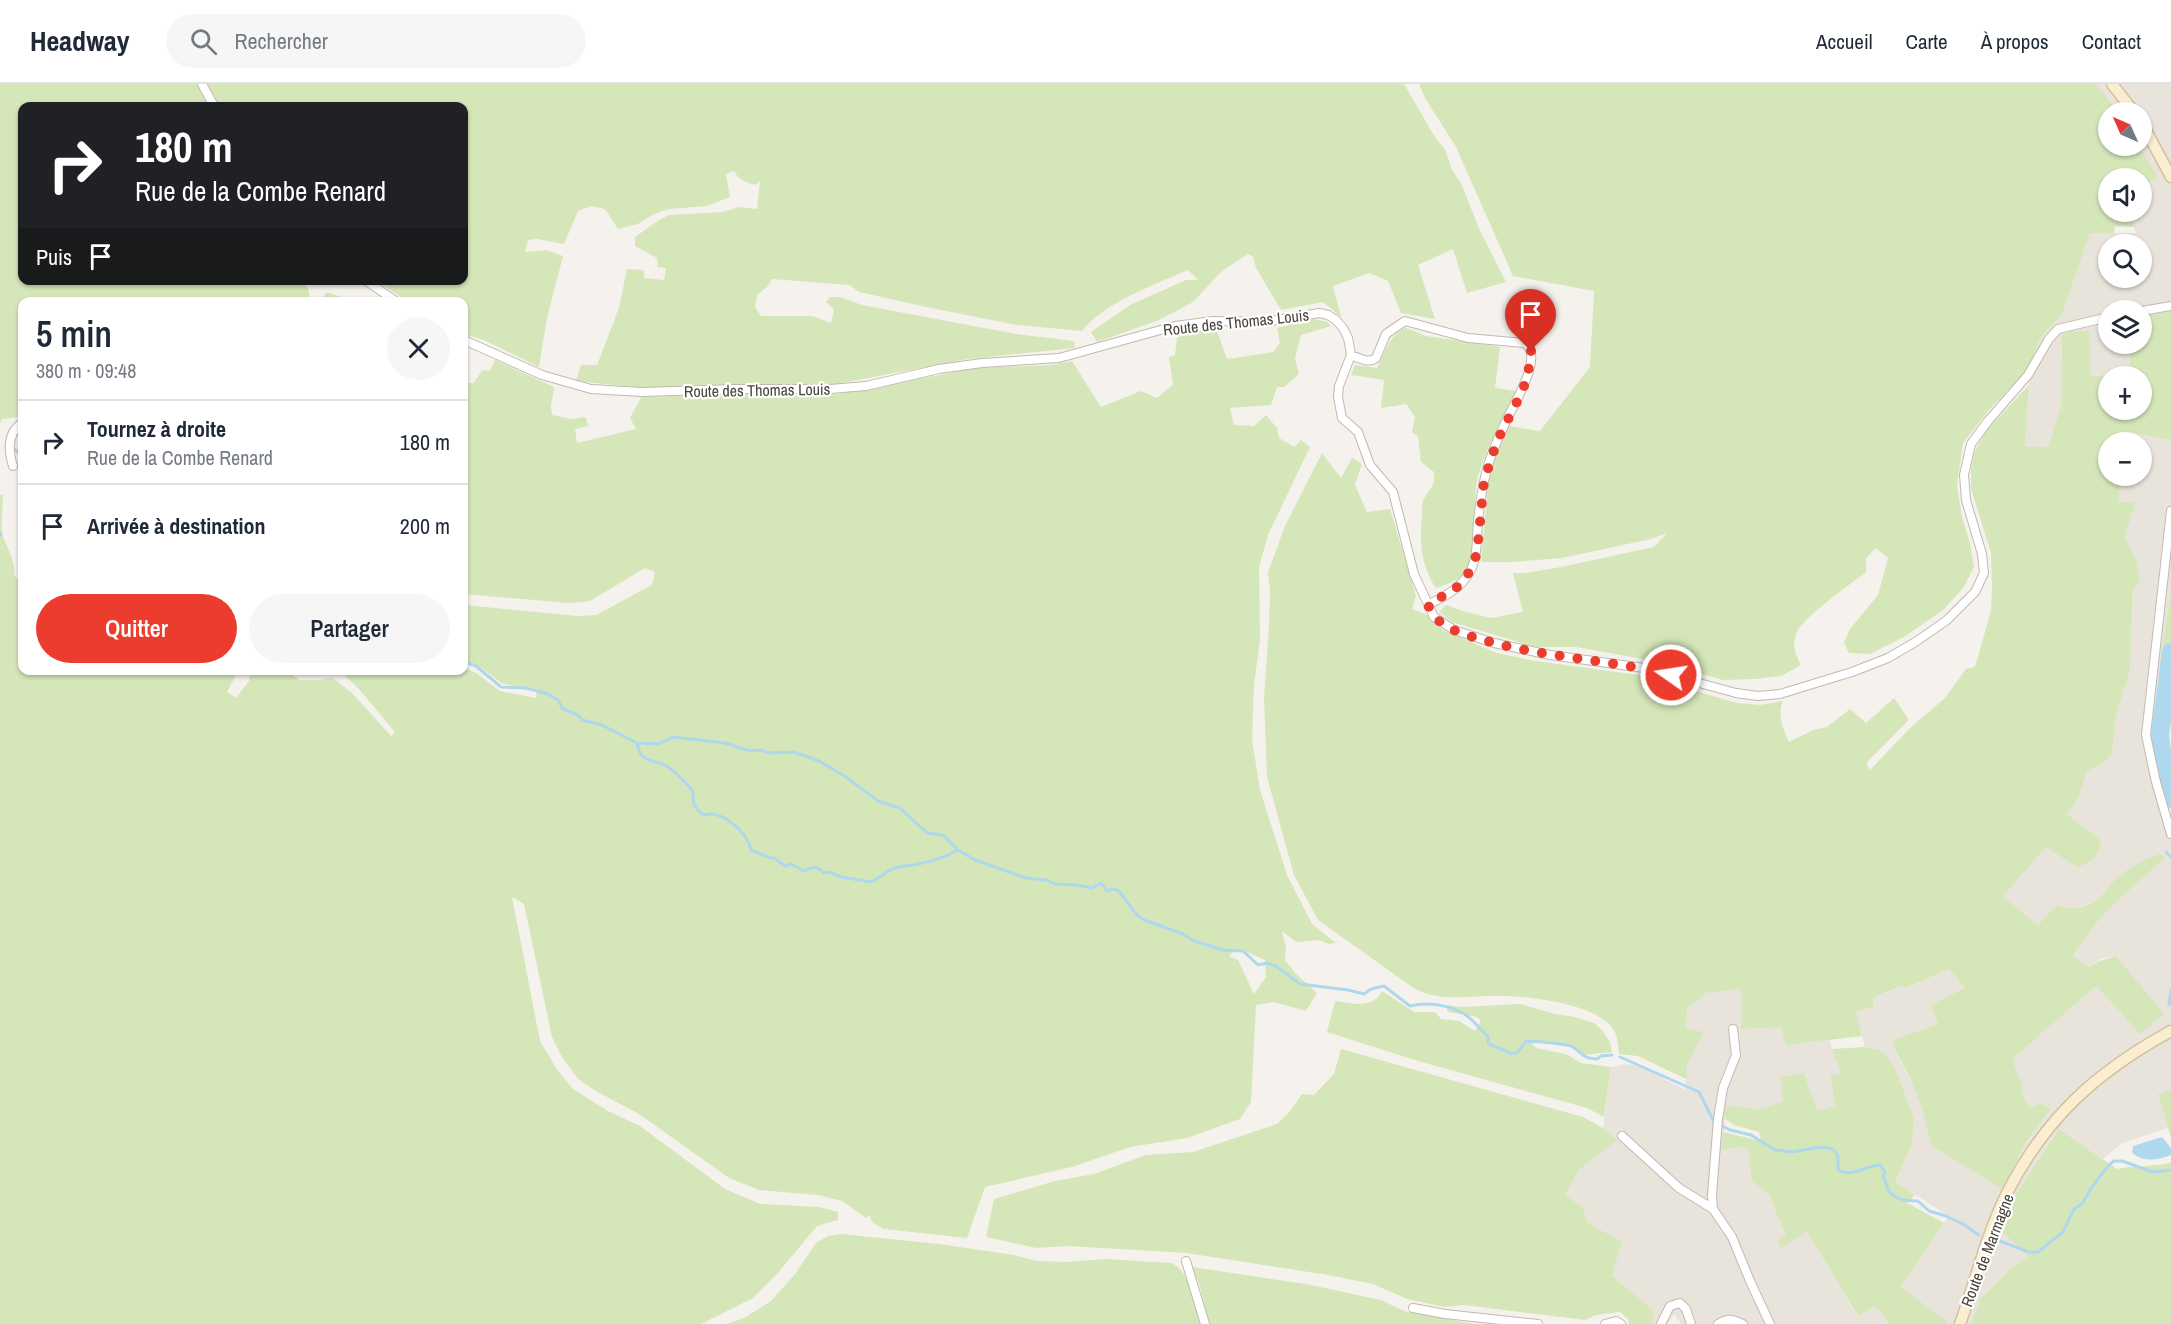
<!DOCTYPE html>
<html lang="fr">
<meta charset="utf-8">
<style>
body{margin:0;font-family:"Archivo Narrow",sans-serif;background:#f6f6f7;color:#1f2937;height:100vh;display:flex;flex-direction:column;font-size:22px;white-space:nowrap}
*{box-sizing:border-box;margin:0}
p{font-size:20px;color:#747a83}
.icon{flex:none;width:33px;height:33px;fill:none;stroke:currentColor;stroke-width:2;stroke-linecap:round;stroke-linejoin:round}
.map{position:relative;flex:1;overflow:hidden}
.drawer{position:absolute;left:18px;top:213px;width:450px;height:378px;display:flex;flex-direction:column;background:#fff;border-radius:12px;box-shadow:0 2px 4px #0004}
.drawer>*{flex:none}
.guide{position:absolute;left:18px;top:18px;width:450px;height:183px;border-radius:12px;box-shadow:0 2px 4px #0004;background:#202124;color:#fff;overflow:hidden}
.needle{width:39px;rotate:315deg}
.controls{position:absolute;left:2098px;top:18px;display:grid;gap:12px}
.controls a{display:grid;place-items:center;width:54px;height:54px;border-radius:50%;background:#fff;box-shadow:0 2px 4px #0004;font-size:30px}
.pin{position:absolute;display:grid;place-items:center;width:51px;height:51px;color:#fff;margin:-62px -26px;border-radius:50% 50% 50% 0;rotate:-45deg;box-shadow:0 0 6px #0007}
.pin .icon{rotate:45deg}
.me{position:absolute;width:66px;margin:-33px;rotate:283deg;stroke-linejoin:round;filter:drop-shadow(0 0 4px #0008)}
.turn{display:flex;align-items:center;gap:21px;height:126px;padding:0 18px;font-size:27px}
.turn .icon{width:78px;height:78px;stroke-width:2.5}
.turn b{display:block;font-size:42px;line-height:51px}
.then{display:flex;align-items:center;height:57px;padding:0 18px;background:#0003;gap:12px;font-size:22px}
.round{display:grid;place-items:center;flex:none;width:63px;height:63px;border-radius:32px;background:#f6f6f7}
.headline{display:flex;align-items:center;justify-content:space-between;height:102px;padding:0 18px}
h1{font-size:36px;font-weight:600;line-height:45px}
.button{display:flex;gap:12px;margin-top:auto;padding:12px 18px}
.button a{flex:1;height:69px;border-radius:36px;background:#ec3c2d;color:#fff;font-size:24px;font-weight:600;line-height:69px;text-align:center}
.button a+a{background:#f6f6f7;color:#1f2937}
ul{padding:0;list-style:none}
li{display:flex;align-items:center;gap:18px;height:84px;padding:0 18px;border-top:2px solid #e0e1e3}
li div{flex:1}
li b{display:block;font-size:22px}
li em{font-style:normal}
header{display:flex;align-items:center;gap:36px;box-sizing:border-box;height:84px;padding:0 30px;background:#fff;border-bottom:2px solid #e0e1e3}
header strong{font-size:28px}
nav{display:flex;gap:33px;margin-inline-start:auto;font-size:21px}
.search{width:420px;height:54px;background:#f6f6f7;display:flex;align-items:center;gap:15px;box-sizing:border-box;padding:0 21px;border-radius:33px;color:#747a83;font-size:22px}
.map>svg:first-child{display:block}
</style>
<header>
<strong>Headway</strong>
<div class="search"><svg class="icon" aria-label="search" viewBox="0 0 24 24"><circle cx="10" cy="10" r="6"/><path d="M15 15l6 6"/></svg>Rechercher</div>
<nav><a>Accueil</a><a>Carte</a><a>À propos</a><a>Contact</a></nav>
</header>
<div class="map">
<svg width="2171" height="1240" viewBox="0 0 2171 1240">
<rect width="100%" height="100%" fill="#f5f2ed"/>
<!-- residential -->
<path fill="#e9e4db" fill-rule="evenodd" d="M2096 0H2171V227L2142 233V226H2109V260H2129L2130 290 2091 292 2062 251 2061 322 2048 363 2025 362 2029 301 2028 285 2039 257 2047 246 2062 231 2090 149H2136L2129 128H2142V101L2157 94 2139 62H2142V28H2119ZM2109 160H2142V194H2109Z
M2128 348 2171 356V506L2150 651 2171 729V1053L2168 1044 2122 1059 2103 1075 2059 1045 2016 1110 2000 1146 2030 1173 2008 1187 1980 1215 1971 1240H1947L1948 1238 1899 1203 1949 1132 1895 1098 1912 1059 1914 1034 1895 984 1883 967 1865 963 1856 928 1873 923 1874 913 1902 902 1907 904 1949 885 1965 904 1930 921 1939 940 1894 956 1893 963 1914 1004 1926 1038 1931 1061 2002 1104 2026 1058 2051 1025 2030 1024 2023 1013 2022 1000 2011 975 2096 902 2140 950 2122 880 2116 872 2101 875 2088 883 2073 871 2098 837 2116 818 2165 774 2115 796 2101 813 2087 821 2075 825H2066L2038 841 2003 812 2046 763 2101 756 2067 730 2078 715 2087 687 2103 680 2112 669 2116 631 2130 587 2135 473 2125 454 2135 418H2118L2122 392H2142V358H2126Z
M1741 905 1782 943 1786 961 1829 956 1841 989 1830 993 1835 1022 1817 1028 1804 989 1784 1018 1758 1025 1726 1021 1723 1066 1742 1063 1748 1065 1752 1097 1778 1110 1811 1153 1857 1232 1874 1222 1884 1231 1888 1240H1681L1674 1230 1668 1240H1652L1654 1227 1612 1192 1622 1158 1587 1138 1583 1123 1565 1111 1579 1086 1617 1056 1603 1044 1611 983 1627 980 1642 983 1685 1006 1687 981 1702 948 1685 944 1688 922 1697 917 1706 909Z"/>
<!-- green -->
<path fill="#d5e6b9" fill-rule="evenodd" d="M0 0H197L210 22H22V196L300 197 308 204 311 217 22 218V333L2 335 0 340Z
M208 0H1404L1436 55 1445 65 1452 86 1461 99 1480 147 1506 198 1467 209 1453 165 1418 181 1435 235 1401 229 1388 197 1369 189 1333 202 1341 233 1323 218 1281 226 1256 184 1253 173 1248 170 1222 187 1193 218 1159 236 1097 258 1091 248 1130 221 1186 196H1198L1188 186C1154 201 1105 218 1082 247L1017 241 926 223 859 208 850 201 772 195 767 203 757 211 755 223 761 232H812L831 239 834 226 826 218 830 213H840L862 221 1016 250 1074 257 1075 264 968 275 836 300 706 301 645 304 576 297 581 281H597L619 224 627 185 644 186V194L664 196 666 184 658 183 657 174 635 162V153L659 136 669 131 723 128 739 123 757 125 760 97 755 101C745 98 739 96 734 87L726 90 730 113 707 122 669 125 654 130 638 140 618 145 605 125 591 122 578 127 564 160 537 155 528 156 525 168 546 166 563 172 547 234 539 283 486 257 464 250V218L407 217 377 197 464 196V22H219Z
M1419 0H2096L2119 28H2109V62H2139L2158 94 2142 101V94H2109V128H2129L2134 143 2115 142 2114 149H2090L2062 231 2047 246 2039 257 2028 285 1989 326 1963 359 1957 401 1962 433 1970 459 1974 483 1964 503 1943 526 1904 553 1870 570 1849 569 1844 559 1850 545 1878 511 1888 474 1876 464 1866 474V488C1851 500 1801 534 1796 550 1792 561 1795 571 1801 581L1781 592 1756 595 1723 596 1665 579 1576 563H1535L1452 538 1439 528 1446 521 1466 528 1491 534 1523 528 1513 489H1525L1561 483 1654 463 1667 449 1651 455 1562 474 1512 478H1481L1488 401 1495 375 1509 342 1540 347 1590 283 1594 207 1513 192 1456 63 1425 14Z
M327 208 349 216 348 217H320Z
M2171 227V356L2128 348 2126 358H2109V392H2122L2118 418H2135L2125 454 2135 473 2140 497 2133 506 2130 587 2116 631 2112 669 2103 680 2087 687 2078 715 2067 730 2101 756C2100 771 2091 779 2077 783L2046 763 2003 812 2038 841 2057 821C2072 828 2087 824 2100 813 2106 808 2110 800 2116 795 2128 784 2144 775 2160 770L2165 774 2116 818 2098 837 2073 871 2088 883C2099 876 2104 876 2116 872L2164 930 2140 950 2096 902 2012 975 2022 1000 2023 1013 2030 1024 2040 1019 2051 1025 2026 1058 2002 1105 1931 1061C1924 1026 1912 994 1893 963V956L1938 940 1930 921 1965 904 1949 885 1906 904 1901 902 1874 913 1873 923 1856 928 1862 952 1786 961 1781 943 1741 945V905L1706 909 1697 917 1688 922 1685 944 1703 948 1687 981 1686 995 1638 972 1619 970C1618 964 1618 957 1616 951 1606 921 1534 913 1506 912 1473 910 1447 920 1415 905L1318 836 1294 791 1267 693 1264 614 1269 541 1270 507 1268 488 1285 442 1322 369 1341 394 1352 374 1362 380 1355 401 1367 428 1390 425 1416 512 1412 525 1427 531 1444 547 1497 569 1535 577 1639 591 1737 619 1760 621 1783 617C1777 629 1783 646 1789 658L1813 646 1827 643 1850 625 1866 639 1894 614 1909 636 1866 679 1870 686 1911 643 1945 614 1966 585 1975 583 1991 527 1992 504 1991 469 1971 405V385L1975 367 1986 347 2029 301 2025 362 2048 363 2061 322 2062 251 2069 247H2089L2091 292 2130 290 2129 260H2142V233ZM2109 292H2142V326H2109Z
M1314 235 1327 238 1331 242 1301 251 1295 275 1299 290 1284 303H1277L1271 321 1230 324 1234 341 1254 342 1266 331 1277 344 1279 354 1294 363 1301 356 1310 363 1268 451 1259 483 1260 556 1254 601 1252 655 1260 706 1287 791 1312 840 1336 859 1329 860 1318 856 1296 858 1282 847 1286 864 1285 876 1295 889 1317 909 1306 927 1274 918 1256 921 1251 1018 1240 1035 1187 1054 1130 1063 1072 1083 985 1103 967 1154 884 1145 873 1139 869 1131 866 1134 842 1117 818 1111 759 1106 729 1094 639 1030 594 1006 578 995 562 973 552 953 524 820 512 813 540 957 558 987 573 1005 608 1027 640 1042 725 1105 760 1120 819 1123 838 1128V1136L817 1142 777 1190 753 1214 701 1240H0V411H3C3 419 1 444 2 449 6 463 16 476 14 491L22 500V586L238 587 227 608 236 614 249 597 251 587 289 589 300 596H318L333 594 353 610 391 652 395 648 358 604 342 589 362 586H464V584L476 589 500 607 536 614 537 605 503 600 480 583 464 576V521L577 532 596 531 652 501 655 488 645 484 590 517 569 519 464 510V299H474L482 286 490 287 495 276 554 303 551 322 552 331 571 335 586 333 588 342 575 345 577 359 636 345 630 334 642 312 655 313 736 308 780 312 838 310 977 284 1051 281 1072 277 1101 323 1141 307 1157 314 1173 301 1169 273 1175 271 1177 253 1203 246 1217 247 1227 275 1273 268 1280 259 1277 244ZM1235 866 1247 868 1265 876 1266 893 1254 910 1238 876 1229 872Z
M1406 244 1426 252 1500 263 1495 304 1516 307C1502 335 1487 362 1478 392 1471 418 1480 467 1464 488 1458 497 1446 501 1436 504 1421 482 1419 458 1422 432 1422 427 1422 421 1423 417 1429 403 1435 407 1434 388L1421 378 1418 352 1412 348 1415 333 1406 320 1381 324 1384 296 1351 291 1355 281 1377 284C1386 268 1388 251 1406 244Z
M2171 506V558L2164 586 2160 580Z
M1382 907 1414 928H1435L1441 935 1459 937 1475 947 1481 937 1477 933 1448 928 1446 921 1462 923 1521 920 1555 930 1575 933 1594 939 1601 945 1610 958 1612 968 1584 971 1570 961 1529 956 1536 964 1566 970 1581 979 1611 983 1604 1033 1587 1024 1418 977 1327 948 1335 917C1351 919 1373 926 1382 907Z
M1865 963 1883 967 1895 984 1914 1034 1912 1059 1895 1098 1915 1111 1907 1119 1944 1139 1900 1203 1948 1238 1947 1240H1888L1884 1231 1874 1222 1858 1232 1806 1146 1800 1152 1780 1164 1778 1157 1786 1150 1775 1126 1770 1111 1752 1097 1748 1065 1742 1063 1722 1066 1723 1048 1761 1057 1759 1048 1734 1041 1724 1034 1726 1021 1758 1025 1783 1018 1781 993 1804 989 1817 1027 1835 1022 1830 992 1841 989 1832 965Z
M1341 965 1583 1033 1603 1044 1617 1056 1579 1086 1565 1111 1583 1123 1587 1138 1622 1158 1612 1192 1654 1227 1652 1240H1629L1628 1235 1620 1228 1596 1231 1585 1236 1464 1221 1444 1223 1407 1215 1373 1200 1328 1191 1186 1169 1068 1162 1036 1164 986 1153 994 1115 1055 1097 1094 1090 1146 1071 1193 1068 1277 1040 1290 1027 1302 1010 1314 1011 1334 990Z
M2171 1006V1053L2158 1010Z
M2059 1045 2117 1085C2136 1081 2153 1083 2171 1079V1240H1971L1980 1215 2008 1187 2029 1173 2000 1146 2016 1110Z
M841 1150 939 1160 1014 1171 1037 1177 1068 1178 1104 1175 1172 1179C1192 1191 1194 1219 1200 1240H726L744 1234 771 1217 795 1190 816 1159 828 1152Z
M1192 1183 1306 1200 1381 1216 1404 1227 1474 1240H1209L1200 1202Z"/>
<!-- water -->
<path fill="#aed8ed" d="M2162 1053 2171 1064V1071C2159 1076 2141 1079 2132 1068L2133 1062Z"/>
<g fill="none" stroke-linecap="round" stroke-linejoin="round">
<!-- stream -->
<path stroke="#aed8ed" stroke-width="3" d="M13 364 22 372
M0 451 1 450
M464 580 468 579 476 582 501 603 526 604 548 610 558 616 563 625 578 631 582 636 602 641 637 659 659 660 673 653 725 659 750 667 761 666 769 669 794 668 819 677 846 693 878 717 900 724 927 749 943 751 958 766 975 776 1026 794 1046 796 1055 800 1076 801 1092 804 1101 799 1107 807 1113 805 1119 807 1136 830 1144 836 1183 850 1192 856 1222 866 1243 867 1258 881 1267 879 1277 883 1300 900 1348 906 1364 910 1371 905 1384 902 1410 922C1431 917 1459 922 1474 938 1479 943 1482 948 1488 952V959C1496 965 1503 964 1509 969H1517L1526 957C1534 957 1566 960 1571 962 1583 969 1581 974 1597 975L1601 972 1612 971
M637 659C641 683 658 673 672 686 680 692 686 700 693 707 692 719 694 724 704 731 722 725 748 749 751 766L768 773 774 774 785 782 791 780 804 787C813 782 817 782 824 789L830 788C842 796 856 794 870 798 880 795 888 784 899 783 920 781 940 776 958 766
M2166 768 2171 773
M2169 921 2171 906
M1620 973 1699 1008 1714 1038 1730 1046 1751 1051 1775 1066 1792 1068 1821 1063 1833 1065 1838 1072V1086C1853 1094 1866 1081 1880 1081L1885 1088 1883 1092C1886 1097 1886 1102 1889 1107 1894 1116 1908 1117 1918 1117L1929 1127 1946 1132 1963 1140 1979 1151
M1997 1156 2029 1168H2038L2063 1148 2074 1125 2082 1120 2091 1104 2109 1081 2114 1077H2122L2153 1088 2171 1086"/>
<!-- river -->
<path stroke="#aed8ed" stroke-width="18" d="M2171 568 2160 651 2164 683 2171 715"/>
<!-- street casing -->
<g stroke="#c0b9af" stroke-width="10">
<path id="street" d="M202 0 214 22
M365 196 397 218
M2142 227 2171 222
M464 256 542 291 591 305 642 308 737 305H830L866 302 939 285 982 279 1059 274 1175 242 1213 237 1265 238 1319 229 1328 231 1336 236 1343 244 1348 254 1351 271 1339 302 1338 313 1342 334 1358 348 1370 381 1393 408 1414 490 1434 533 1454 546 1494 559 1550 571 1644 584 1736 609 1758 612 1780 610 1852 588 1888 574 1917 557 1947 536 1975 508 1984 489 1982 470 1966 416 1964 391 1971 360 1988 337 2028 291 2049 255 2058 245 2109 233
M1351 271C1359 274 1369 280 1376 274L1386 250 1405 237 1468 254 1524 259C1545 270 1515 318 1508 333 1501 347 1495 361 1490 375 1483 396 1480 417 1478 438 1476 459 1479 478 1465 495 1456 507 1441 514 1428 521
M13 382C8 366 7 349 22 339
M2171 427 2146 651 2156 698 2171 750
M1733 945 1736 971 1723 1004 1718 1035 1712 1111 1713 1125 1732 1153 1750 1197 1770 1240
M1622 1052 1679 1104 1713 1125
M1186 1177 1205 1240
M1413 1224 1445 1230 1538 1240
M1605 1240 1616 1237 1621 1240
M1661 1240 1670 1222 1680 1219 1686 1225 1691 1240
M1718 1240C1728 1234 1733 1235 1743 1240"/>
</g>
<!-- secondary casing -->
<g stroke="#d2c19f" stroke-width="13">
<path id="secondary" d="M2112 0 2134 28
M2142 39 2171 93
M1960 1240C1975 1198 1986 1152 2006 1111 2045 1034 2096 988 2171 947"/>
</g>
<!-- street -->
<use href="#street" stroke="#fff" stroke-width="8"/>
<!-- secondary -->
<use href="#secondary" stroke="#fbeed0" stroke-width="10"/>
</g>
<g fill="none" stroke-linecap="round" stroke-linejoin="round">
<!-- route -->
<path stroke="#ec3c2d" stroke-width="10" stroke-dasharray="0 18" d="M1531 267V276L1523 306 1497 357 1484 397 1477 469 1473 481 1465 495 1456 504 1428 521C1430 525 1432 530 1435 533 1446 545 1465 551 1480 555 1543 574 1608 575 1671 591"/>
</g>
<g text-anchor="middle" stroke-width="4.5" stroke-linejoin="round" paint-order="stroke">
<!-- street labels -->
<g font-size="16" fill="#4a433a" stroke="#fff">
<text transform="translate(1236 238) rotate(-6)" y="6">Route des Thomas Louis</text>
<text transform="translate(757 306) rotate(-1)" y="6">Route des Thomas Louis</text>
<text transform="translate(1987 1166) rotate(-69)" y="6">Route de Marmagne</text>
</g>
</g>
</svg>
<div class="controls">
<a><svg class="needle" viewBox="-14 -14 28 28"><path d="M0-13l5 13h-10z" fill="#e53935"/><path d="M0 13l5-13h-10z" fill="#747a83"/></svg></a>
<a><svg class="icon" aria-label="sound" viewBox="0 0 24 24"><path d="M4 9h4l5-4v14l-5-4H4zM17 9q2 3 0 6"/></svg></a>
<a><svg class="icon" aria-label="search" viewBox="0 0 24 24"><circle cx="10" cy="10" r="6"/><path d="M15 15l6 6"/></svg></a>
<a><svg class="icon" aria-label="layers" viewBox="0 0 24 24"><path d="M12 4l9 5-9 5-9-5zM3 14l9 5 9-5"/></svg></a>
<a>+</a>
<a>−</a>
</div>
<div class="pin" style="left:1531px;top:267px;background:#d93025"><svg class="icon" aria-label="arrive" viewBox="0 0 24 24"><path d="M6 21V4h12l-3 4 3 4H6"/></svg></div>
<svg class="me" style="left:1671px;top:591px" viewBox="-20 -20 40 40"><circle r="17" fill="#ec3c2d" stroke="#fff" stroke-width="3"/><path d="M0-11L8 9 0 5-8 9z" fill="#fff"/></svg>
<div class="guide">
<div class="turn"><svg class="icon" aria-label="right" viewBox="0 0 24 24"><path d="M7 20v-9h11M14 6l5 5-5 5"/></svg><div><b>180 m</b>Rue de la Combe Renard</div></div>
<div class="then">Puis<svg class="icon" aria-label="arrive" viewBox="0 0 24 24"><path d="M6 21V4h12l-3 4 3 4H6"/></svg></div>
</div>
<section class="drawer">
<div class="headline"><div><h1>5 min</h1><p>380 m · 09:48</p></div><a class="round"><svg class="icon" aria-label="close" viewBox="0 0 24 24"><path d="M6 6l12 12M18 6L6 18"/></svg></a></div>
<ul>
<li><svg class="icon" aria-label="right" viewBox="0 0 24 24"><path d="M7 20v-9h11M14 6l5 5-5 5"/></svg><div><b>Tournez à droite</b><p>Rue de la Combe Renard</p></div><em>180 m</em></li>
<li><svg class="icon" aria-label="arrive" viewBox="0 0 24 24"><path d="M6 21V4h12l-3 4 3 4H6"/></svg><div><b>Arrivée à destination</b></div><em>200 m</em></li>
</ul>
<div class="button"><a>Quitter</a><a>Partager</a></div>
</section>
</div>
